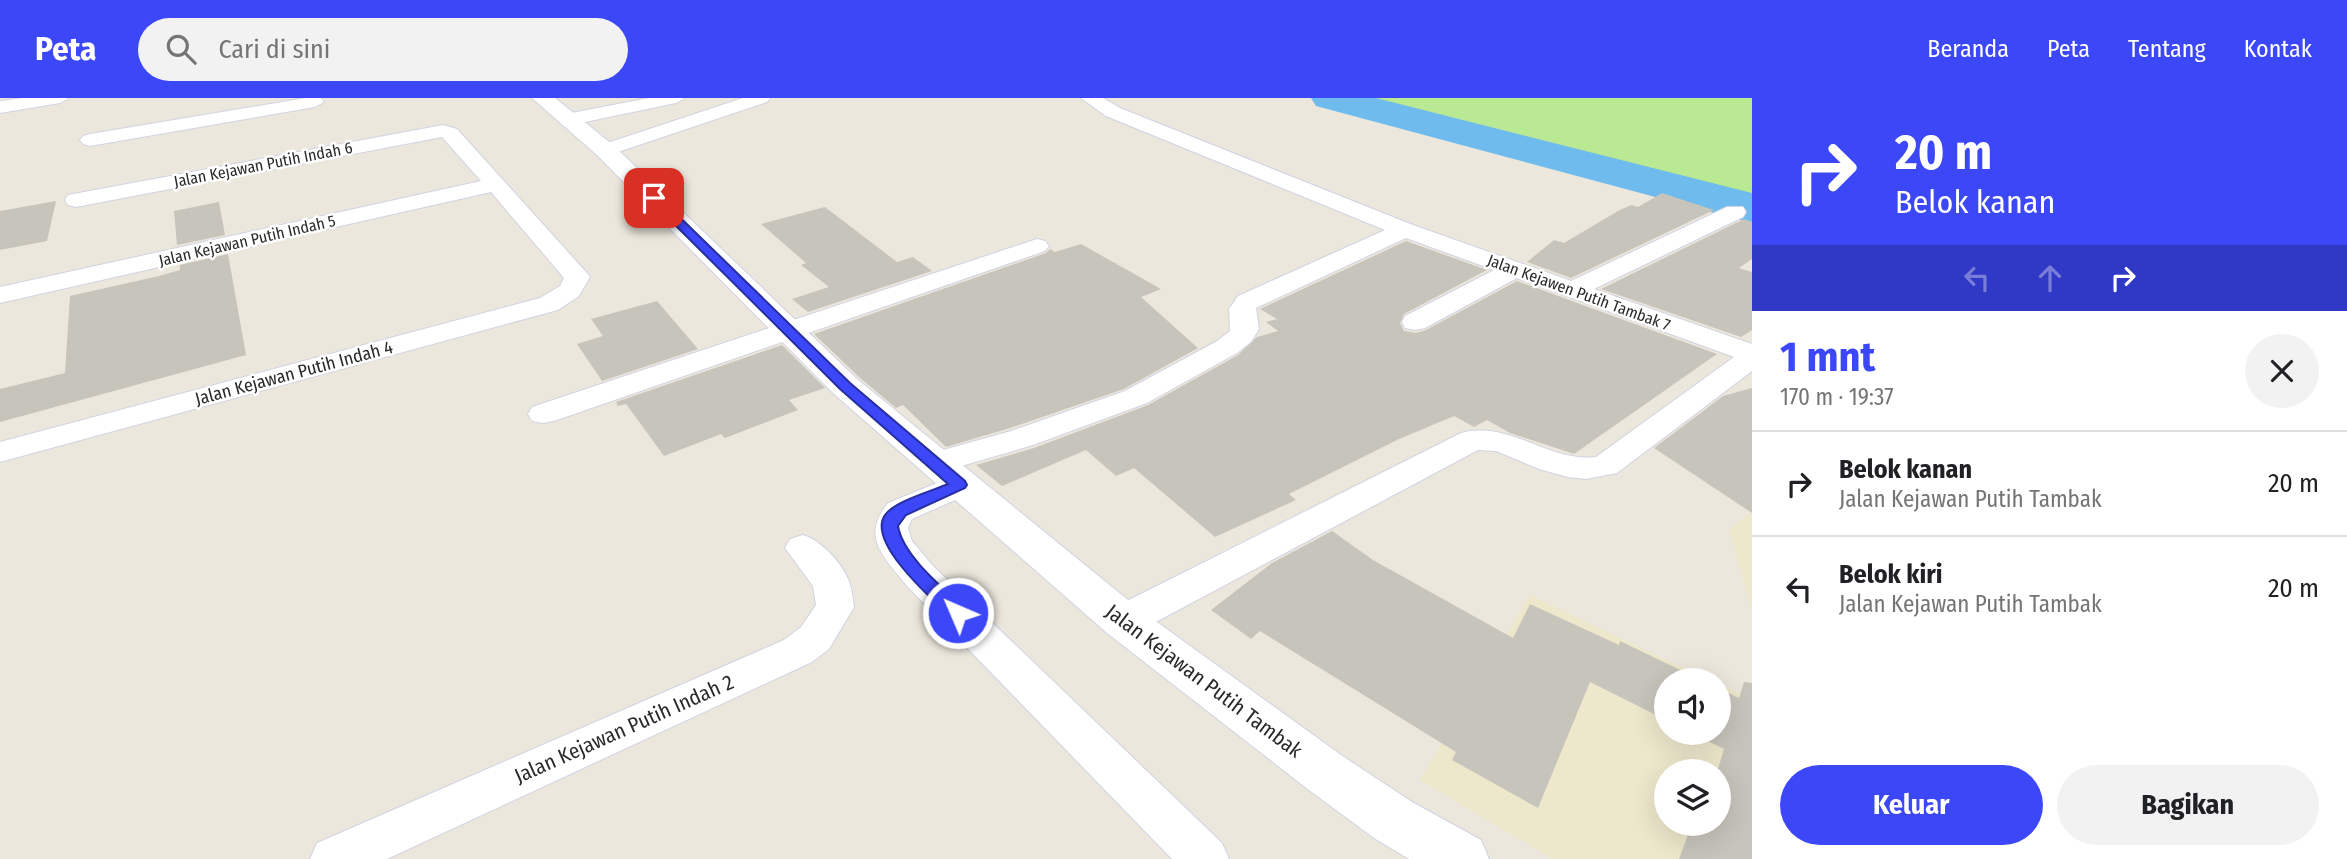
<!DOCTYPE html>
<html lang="id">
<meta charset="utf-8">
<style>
body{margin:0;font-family:"Fira Sans Condensed",sans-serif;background:#f2f2f2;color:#202124;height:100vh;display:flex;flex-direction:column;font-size:26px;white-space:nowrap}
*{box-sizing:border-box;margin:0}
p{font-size:23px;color:#757577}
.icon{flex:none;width:38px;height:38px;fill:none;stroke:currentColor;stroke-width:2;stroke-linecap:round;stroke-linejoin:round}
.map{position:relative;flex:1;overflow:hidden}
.details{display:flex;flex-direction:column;background:#fff;width:595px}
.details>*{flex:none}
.banner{background:#3c47f8;color:#fff;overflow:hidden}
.controls{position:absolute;left:1654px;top:570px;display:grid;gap:14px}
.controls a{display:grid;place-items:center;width:77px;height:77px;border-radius:50%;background:#fff;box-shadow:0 7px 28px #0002;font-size:35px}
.pin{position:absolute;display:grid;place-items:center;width:60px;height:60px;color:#fff;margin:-30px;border-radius:14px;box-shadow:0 4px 10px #0006}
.me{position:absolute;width:77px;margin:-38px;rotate:315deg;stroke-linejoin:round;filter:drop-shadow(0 0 5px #0008)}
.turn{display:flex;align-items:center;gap:24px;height:147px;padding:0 28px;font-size:32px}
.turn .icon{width:91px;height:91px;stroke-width:2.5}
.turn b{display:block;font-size:49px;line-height:60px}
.lanes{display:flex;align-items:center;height:66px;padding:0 28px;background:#0003;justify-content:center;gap:35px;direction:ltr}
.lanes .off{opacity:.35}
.round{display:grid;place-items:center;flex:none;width:74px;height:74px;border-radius:37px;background:#f2f2f2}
.summary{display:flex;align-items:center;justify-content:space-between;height:119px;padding:0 28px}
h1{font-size:42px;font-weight:700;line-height:52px;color:#3c47f8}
.cta{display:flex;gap:14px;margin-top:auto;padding:14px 28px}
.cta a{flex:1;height:80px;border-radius:42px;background:#3c47f8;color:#fff;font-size:28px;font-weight:700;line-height:80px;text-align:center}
.cta a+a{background:#f2f2f2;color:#202124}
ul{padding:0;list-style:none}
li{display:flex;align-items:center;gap:21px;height:105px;padding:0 28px;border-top:2px solid #e0e0e0}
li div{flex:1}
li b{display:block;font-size:26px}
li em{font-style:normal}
header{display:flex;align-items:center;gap:42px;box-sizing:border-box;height:98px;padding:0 35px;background:#3c47f8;color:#fff}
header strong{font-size:33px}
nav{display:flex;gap:38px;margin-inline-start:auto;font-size:24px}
.search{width:490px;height:63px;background:#f2f2f2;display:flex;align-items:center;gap:18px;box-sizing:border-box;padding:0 24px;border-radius:38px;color:#757577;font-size:26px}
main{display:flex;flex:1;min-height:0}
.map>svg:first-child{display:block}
</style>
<header>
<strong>Peta</strong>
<div class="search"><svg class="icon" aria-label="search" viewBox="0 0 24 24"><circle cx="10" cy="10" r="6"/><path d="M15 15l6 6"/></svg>Cari di sini</div>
<nav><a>Beranda</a><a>Peta</a><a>Tentang</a><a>Kontak</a></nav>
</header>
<main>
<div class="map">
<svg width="1752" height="761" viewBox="0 0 1752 761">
<rect width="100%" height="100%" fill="#ece7dc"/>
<!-- education -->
<path fill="#ede7cb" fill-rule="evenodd" d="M1752 414V513L1729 431Z
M1530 497 1711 583H1666V635H1718L1719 586 1752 602V761H1553L1420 682ZM1666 674H1718V726H1666Z"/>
<!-- pitch -->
<path fill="#bae994" d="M1358 0H1752V99Z"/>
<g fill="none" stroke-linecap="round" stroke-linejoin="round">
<!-- river -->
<path fill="#6fbbed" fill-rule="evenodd" d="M1311 0H1376L1752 95V125L1316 8Z"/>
</g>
<!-- building -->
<path fill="#c7c4bb" d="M1662 95 1714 112 1571 180 1527 164 1554 142 1564 145 1618 113 1631 107 1638 109Z
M56 103 47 143 0 152V113Z
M219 104 225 137 177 147 174 113Z
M825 109 897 164 913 159 932 173 808 214 792 201 829 189 801 167 806 165 761 126Z
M1744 121 1752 124V161L1739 170 1752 174V232L1741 239 1601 191Z
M1406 143 1487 172 1404 216 1400 225 1404 233 1416 235 1426 232 1517 183 1717 256 1574 356 1510 335 1487 322 1474 329 1454 318 1399 341 1289 396 1296 402 1215 439 1134 370 1116 378 1086 352 1002 388 976 367 1034 350 1148 307 1238 257 1257 239 1278 233 1266 224 1277 221 1260 211Z
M1081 146 1161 191 1141 199 1198 250 1124 291 1010 330 946 349 903 307 896 310 859 279 814 236 1046 155 1050 151 1055 154Z
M228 156 246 257 0 324V291L65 275 70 198 159 178 180 172V167Z
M657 203 698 251 602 283 577 246 603 238 591 221Z
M782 247 825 290 789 302 798 312 725 340 721 336 664 358 626 306 618 308 616 304Z
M1752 290V415L1654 350 1723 298Z
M1332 433 1373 462 1513 540 1530 506 1619 547 1620 543 1703 583H1666V622L1590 584 1538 710 1452 662 1456 654 1260 533 1251 541 1211 512 1272 465Z
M1744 584 1752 585V761H1679L1692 726H1718L1717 674 1724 651 1692 635H1718V590L1739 600Z"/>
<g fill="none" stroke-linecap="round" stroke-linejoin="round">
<!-- street casing -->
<g stroke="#d1d2e2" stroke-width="2">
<path id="street" d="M23 0H69L60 5 0 15V3Z
M306 0H321L324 4 315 9 90 48 83 46 80 42 83 38 90 36Z
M649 0H685L676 5 566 28 557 22 566 16Z
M743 0H770L767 4 612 56H598L595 52 598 48Z
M1081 0H1103L1120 10 1413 127 1571 183 1727 109H1743L1746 114 1743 119 1594 191 1752 246V273L1617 375 1586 381 1568 379 1539 371 1496 353 1478 352 1137 534 1123 538 1109 534 1104 523 1109 512 1461 335C1511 322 1548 365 1596 359L1734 259 1517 180 1425 230 1415 232 1405 230 1402 224 1405 218 1494 172 1406 140 1256 210 1259 231 1251 244 1237 255 1147 305 1033 347 934 376 922 372 918 365 922 358 1011 333 1125 293 1217 243 1230 233 1229 211 1238 198 1385 132 1106 18Z
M443 27 457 31 586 174 590 179 579 198 558 212 0 364V344L540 200 560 188 564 180 491 94 0 205V189L481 83 442 39 76 109 68 107 65 102 68 97Z
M1037 141 1045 143 1049 148 1045 153 554 323 543 325 532 323 528 316 532 309Z
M959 376 971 379 976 387 971 395 912 421 908 430 912 443 933 468 1222 745 1229 761H1172L907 488C884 459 860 439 888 405Z
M803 437C821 442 844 467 850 486 852 493 853 502 854 509L829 551 812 564 387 761H310L317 745 784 542 801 529 816 507 813 488 785 450 790 441Z"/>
</g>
<!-- secondary casing -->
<g stroke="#d1d2e2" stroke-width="2">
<path id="secondary" d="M532 0H555L613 47 857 281 1139 511 1341 657 1412 704 1481 742 1489 761H1409L1374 740 1305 689 1107 535 833 295 597 57Z"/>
</g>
<!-- street -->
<use href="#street" fill="#fff" fill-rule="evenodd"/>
<!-- secondary -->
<use href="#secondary" fill="#fff" fill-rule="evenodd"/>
</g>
<!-- route -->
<path fill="#3c47f8" stroke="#272ea1" stroke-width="2" d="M650 98H658L850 285 965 383 967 387 965 390 906 417 898 428C903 458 943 490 965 510L967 515 965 520H952C933 502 866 444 885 417 895 403 932 393 948 386L840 291 650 102Z"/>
<g text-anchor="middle" stroke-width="5" stroke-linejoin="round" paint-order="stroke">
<!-- far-street labels -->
<g font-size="16" fill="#2a2a2a" stroke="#fff">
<text transform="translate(263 66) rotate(-11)" y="6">Jalan Kejawan Putih Indah 6</text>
<text transform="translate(247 142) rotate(-13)" y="6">Jalan Kejawan Putih Indah 5</text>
<text transform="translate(1579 194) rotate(20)" y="6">Jalan Kejawen Putih Tambak 7</text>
</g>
<!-- street labels -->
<g font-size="18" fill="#2a2a2a" stroke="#fff">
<text transform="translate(294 275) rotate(-15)" y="6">Jalan Kejawan Putih Indah 4</text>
</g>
<!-- near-street labels -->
<g font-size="21" fill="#2a2a2a" stroke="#fff">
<text transform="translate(1204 583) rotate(37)" y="7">Jalan Kejawan Putih Tambak</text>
<text transform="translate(624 631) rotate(-24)" y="7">Jalan Kejawan Putih Indah 2</text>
</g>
</g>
</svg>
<div class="controls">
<a><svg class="icon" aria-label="sound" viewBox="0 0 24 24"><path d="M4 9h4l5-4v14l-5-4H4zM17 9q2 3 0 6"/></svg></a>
<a><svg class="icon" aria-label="layers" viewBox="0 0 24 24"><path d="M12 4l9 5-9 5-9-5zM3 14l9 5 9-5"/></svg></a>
</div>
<div class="pin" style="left:654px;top:100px;background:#d93025"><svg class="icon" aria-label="arrive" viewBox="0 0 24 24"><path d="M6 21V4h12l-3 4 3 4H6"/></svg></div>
<svg class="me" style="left:958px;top:515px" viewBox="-20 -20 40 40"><circle r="17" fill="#3c47f8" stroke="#fff" stroke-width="3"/><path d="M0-11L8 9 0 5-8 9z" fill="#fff"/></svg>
</div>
<section class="details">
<div class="banner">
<div class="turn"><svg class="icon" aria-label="right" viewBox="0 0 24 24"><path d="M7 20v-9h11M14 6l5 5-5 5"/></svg><div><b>20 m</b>Belok kanan</div></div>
<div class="lanes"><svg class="icon off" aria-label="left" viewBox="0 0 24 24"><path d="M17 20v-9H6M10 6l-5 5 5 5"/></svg><svg class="icon off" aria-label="ahead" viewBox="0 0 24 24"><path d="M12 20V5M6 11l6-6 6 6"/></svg><svg class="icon" aria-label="right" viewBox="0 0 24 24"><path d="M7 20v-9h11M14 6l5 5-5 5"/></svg></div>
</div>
<div class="summary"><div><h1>1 mnt</h1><p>170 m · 19:37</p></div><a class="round"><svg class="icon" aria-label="close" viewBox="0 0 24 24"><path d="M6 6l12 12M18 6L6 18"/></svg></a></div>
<ul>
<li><svg class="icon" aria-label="right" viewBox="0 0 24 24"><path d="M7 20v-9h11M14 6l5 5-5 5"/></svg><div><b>Belok kanan</b><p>Jalan Kejawan Putih Tambak</p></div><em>20 m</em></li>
<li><svg class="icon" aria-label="left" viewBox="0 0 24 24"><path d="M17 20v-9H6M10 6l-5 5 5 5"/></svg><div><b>Belok kiri</b><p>Jalan Kejawan Putih Tambak</p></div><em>20 m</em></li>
</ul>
<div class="cta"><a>Keluar</a><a>Bagikan</a></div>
</section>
</main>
